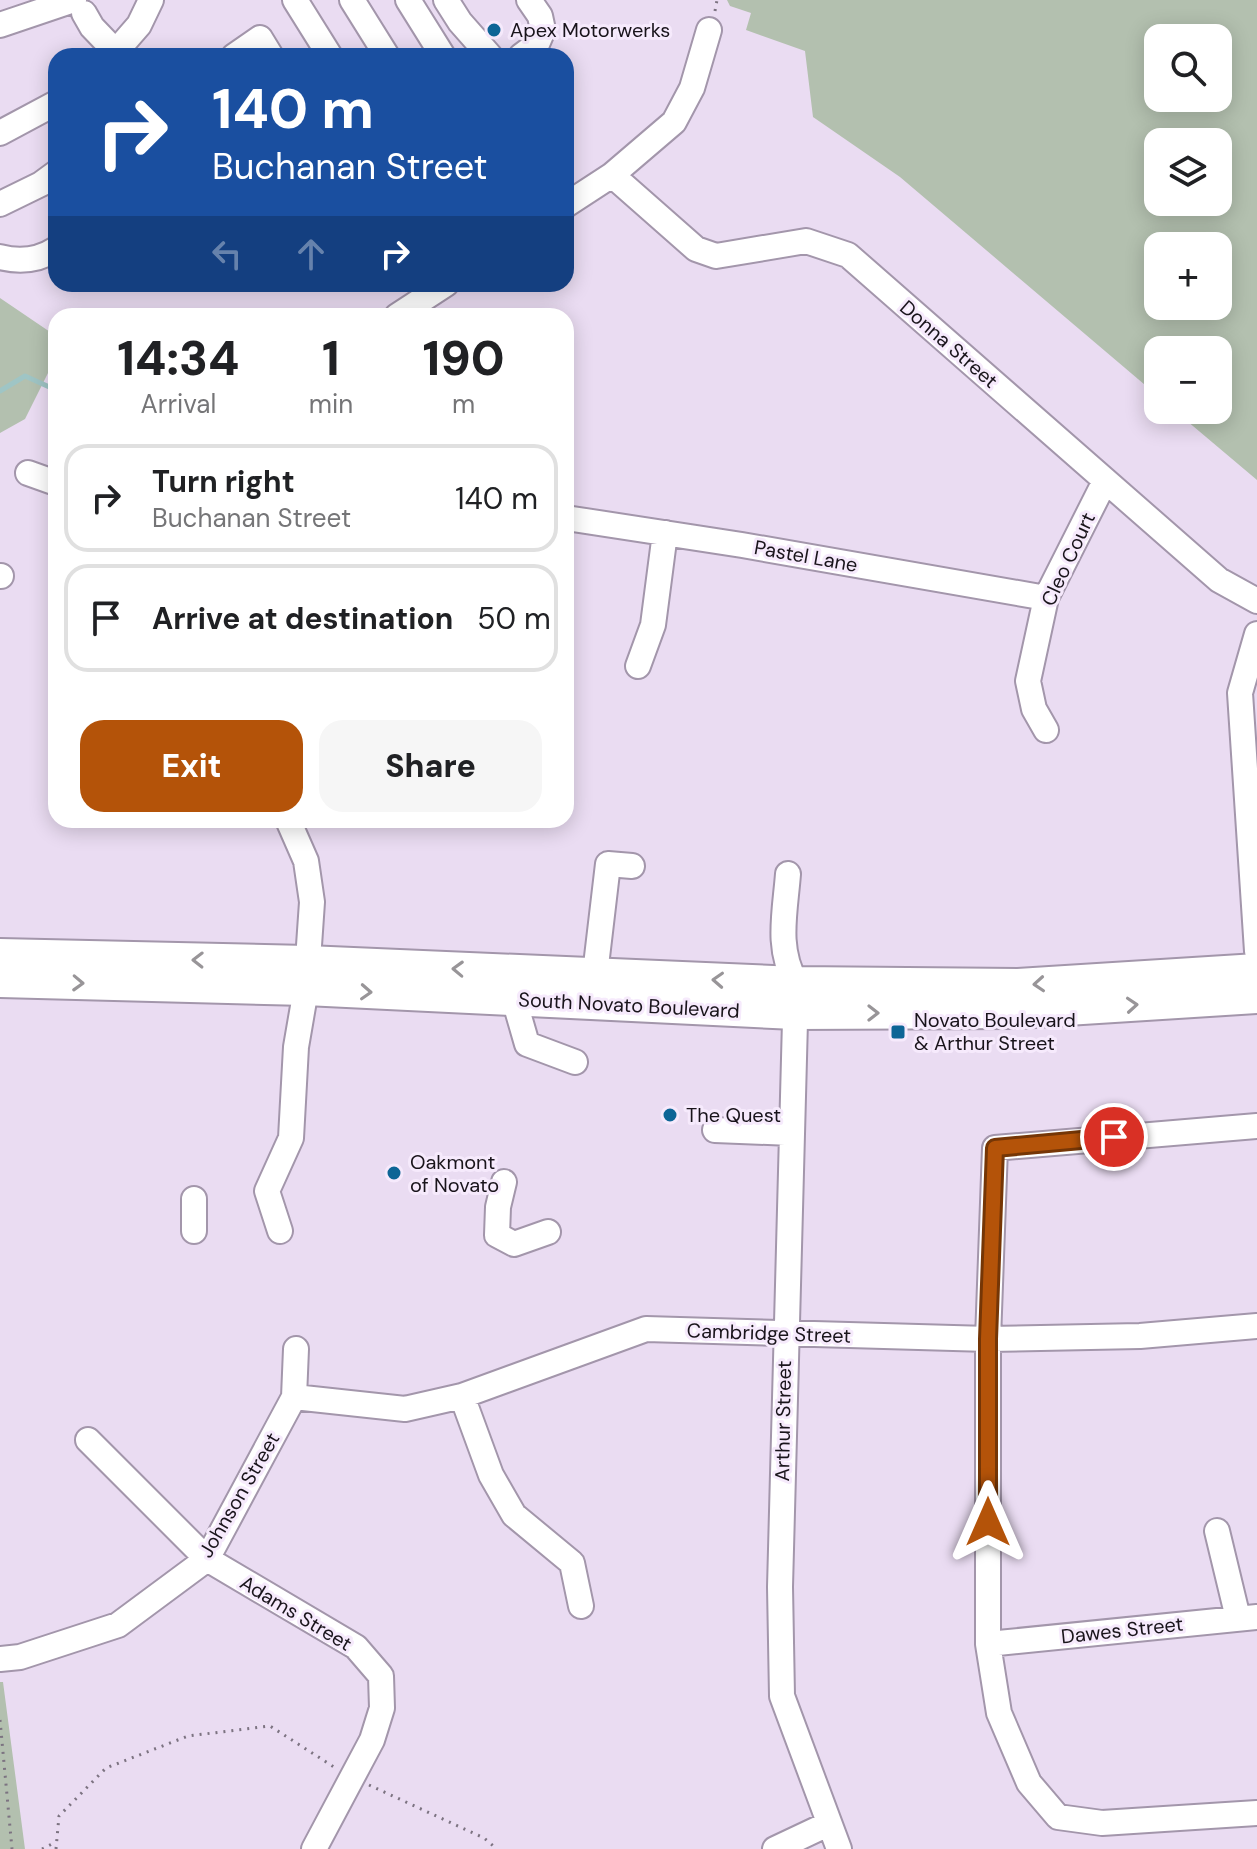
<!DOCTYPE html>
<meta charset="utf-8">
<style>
body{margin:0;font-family:"DM Sans",sans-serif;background:#f6f6f6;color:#202124;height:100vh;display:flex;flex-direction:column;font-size:30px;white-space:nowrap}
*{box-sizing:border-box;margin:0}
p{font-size:26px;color:#757577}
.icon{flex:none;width:44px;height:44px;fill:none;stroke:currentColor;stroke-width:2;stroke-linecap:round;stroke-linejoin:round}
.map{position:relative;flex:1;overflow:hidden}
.panel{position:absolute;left:48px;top:308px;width:526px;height:520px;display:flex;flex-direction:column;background:#fff;border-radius:24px;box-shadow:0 4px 20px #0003}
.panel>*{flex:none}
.guide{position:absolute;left:48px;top:48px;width:526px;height:244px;border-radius:24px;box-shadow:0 4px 20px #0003;background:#1a4fa0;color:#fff;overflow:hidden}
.fabs{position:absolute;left:1144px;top:24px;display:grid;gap:16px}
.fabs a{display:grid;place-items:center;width:88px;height:88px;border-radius:16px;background:#fff;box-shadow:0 4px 20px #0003;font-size:40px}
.pin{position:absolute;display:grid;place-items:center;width:68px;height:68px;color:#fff;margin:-34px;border:4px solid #fff;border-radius:50%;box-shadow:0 2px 8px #0007}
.me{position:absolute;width:88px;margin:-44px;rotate:0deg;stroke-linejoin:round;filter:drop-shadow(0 0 6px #0008)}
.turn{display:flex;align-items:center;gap:28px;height:168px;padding:0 32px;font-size:36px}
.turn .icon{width:104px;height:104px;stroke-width:2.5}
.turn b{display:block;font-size:56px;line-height:68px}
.lanes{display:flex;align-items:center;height:76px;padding:0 32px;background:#0003;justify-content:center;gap:40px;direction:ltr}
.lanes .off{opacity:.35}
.eta{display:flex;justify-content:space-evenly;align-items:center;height:136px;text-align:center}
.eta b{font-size:48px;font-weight:800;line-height:56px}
.button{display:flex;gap:16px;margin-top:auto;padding:16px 32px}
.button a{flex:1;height:92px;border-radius:24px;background:#b45309;color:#fff;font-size:32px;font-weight:800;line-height:92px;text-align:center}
.button a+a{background:#f6f6f6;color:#202124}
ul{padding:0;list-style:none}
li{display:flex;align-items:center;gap:24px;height:108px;margin:0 16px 12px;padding:0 16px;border:4px solid #e0e0e0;border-radius:24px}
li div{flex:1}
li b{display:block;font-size:30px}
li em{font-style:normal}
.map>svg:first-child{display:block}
</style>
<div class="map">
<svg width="1257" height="1849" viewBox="0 0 1257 1849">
<rect width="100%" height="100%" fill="#eadcf2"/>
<!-- green -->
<path fill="#b3c0af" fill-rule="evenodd" d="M727 0H1257V480L1174 410H1218V350H1158V396L900 177 813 117 805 51 746 30 751 13 730 6ZM1158 38H1218V98H1158ZM1158 142H1218V202H1158ZM1158 246H1218V306H1158Z
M0 298 56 336V357L25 419 0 433Z
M0 1682H3L25 1849H0Z"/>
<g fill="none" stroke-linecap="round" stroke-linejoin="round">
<!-- stream -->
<path stroke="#9fc5c5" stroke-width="5" d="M0 391 25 376 56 390"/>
<!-- minor casing -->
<g stroke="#a396ab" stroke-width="28">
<path id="minor" d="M295 0 330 56
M352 0 387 56
M408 0 443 56
M446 0 460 22 490 56
M84 13 92 27 116 52
M0 25 74 0
M112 56 139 25 151 0
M234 56 260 38 271 56
M521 56 537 44 543 30 540 16 529 0
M0 133 56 103
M612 175 696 249 716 256 806 241 848 255 1219 580 1257 601
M0 204 41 184 56 173
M566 205 612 175 674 122 692 88 709 30
M0 257C19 262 39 260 56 249
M397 316 446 284
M28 473 56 483
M566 518 742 545 1046 598
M0 576H1
M1257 634 1240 693 1257 951
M638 666 653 625 665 533
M1046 730 1034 709 1028 681 1046 598 1105 481
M788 874C785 913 776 948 796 983L780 1587 782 1696 839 1849
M595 974 608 864 632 866
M514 999 527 1044 575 1062
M1257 1126 995 1148 988 1339V1644L999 1713 1029 1783 1058 1817 1102 1823 1257 1813
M715 1130 791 1133
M504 1182 498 1207 497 1235 514 1244 548 1232
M194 1231V1199
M280 1231 267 1191 291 1138 296 1047 306 989 312 902 306 861 288 820
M462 1396 491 1475 514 1515 572 1563 581 1606
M294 1397 405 1409 462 1396 646 1329 988 1339 1140 1336 1257 1326
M88 1440 207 1559 356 1647 381 1676 382 1708 372 1740 314 1849
M1217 1531 1238 1618
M988 1644 1257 1617
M0 1659 20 1657 118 1625 207 1559 294 1397 296 1349
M775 1849 828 1824"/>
</g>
<!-- major casing -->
<g stroke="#a396ab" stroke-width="36">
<path id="major" d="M0 955 307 962 796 983 1018 985 1257 970
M0 981 306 989 795 1013 1019 1012 1257 997"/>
</g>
<!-- path -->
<path stroke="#7c7381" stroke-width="3" stroke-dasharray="2 6" stroke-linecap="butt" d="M715 11 717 0
M0 1720 12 1849
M369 1785 484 1838 497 1849
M42 1849 56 1842
M56 1849 59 1816 106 1768 188 1736 270 1726 334 1767"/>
<!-- minor -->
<use href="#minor" stroke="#fff" stroke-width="24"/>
<!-- major -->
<use href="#major" stroke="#fff" stroke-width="32"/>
</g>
<!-- one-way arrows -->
<defs><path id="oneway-chevron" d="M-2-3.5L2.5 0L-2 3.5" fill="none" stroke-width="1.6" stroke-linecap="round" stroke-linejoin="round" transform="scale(2)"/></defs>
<g stroke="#989598">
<use href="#oneway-chevron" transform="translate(198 960) rotate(-179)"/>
<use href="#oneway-chevron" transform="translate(458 969) rotate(-178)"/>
<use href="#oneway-chevron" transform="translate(718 980) rotate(-177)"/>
<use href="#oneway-chevron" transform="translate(78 983) rotate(2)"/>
<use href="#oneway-chevron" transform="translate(1039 984) rotate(176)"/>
<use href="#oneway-chevron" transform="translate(366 992) rotate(3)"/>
<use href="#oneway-chevron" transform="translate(1132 1005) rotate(-4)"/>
<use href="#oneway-chevron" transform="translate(873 1013)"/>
</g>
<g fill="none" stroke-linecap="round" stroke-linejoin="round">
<!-- route casing -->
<g stroke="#753606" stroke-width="20">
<path id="route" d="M988 1522V1339L995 1148 1114 1137"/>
</g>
<!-- route -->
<use href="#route" stroke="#b45309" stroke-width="14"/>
</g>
<!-- markers -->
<g fill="#0d6596" stroke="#f6eafc" stroke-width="3">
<circle cx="494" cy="30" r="8"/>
<rect x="890" y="1024" width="16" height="16" rx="4"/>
<circle cx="670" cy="1115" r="8"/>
<circle cx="394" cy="1173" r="8"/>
</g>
<g text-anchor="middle" stroke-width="6" stroke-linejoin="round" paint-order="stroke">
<!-- poi labels -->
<g font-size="20" fill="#19141b" stroke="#f6eafc" text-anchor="start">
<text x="510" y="37">Apex Motorwerks</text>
<text x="914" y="1027">Novato Boulevard<tspan x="914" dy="23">&amp; Arthur Street</tspan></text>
<text x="686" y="1122">The Quest</text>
<text x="410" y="1169">Oakmont<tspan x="410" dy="23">of Novato</tspan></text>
</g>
<!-- street labels -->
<g font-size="20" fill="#19141b" stroke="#f6eafc">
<text transform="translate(949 344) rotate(41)" y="7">Donna Street</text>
<text transform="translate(806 556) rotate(10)" y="7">Pastel Lane</text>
<text transform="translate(1068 559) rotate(-65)" y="7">Cleo Court</text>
<text transform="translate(629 1005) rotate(3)" y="7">South Novato Boulevard</text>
<text transform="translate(769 1333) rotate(2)" y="7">Cambridge Street</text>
<text transform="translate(783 1421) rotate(-89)" y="7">Arthur Street</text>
<text transform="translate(239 1495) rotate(-60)" y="7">Johnson Street</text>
<text transform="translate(296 1613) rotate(31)" y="7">Adams Street</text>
<text transform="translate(1122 1630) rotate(-6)" y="7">Dawes Street</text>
</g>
</g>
</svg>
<div class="fabs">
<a><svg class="icon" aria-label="search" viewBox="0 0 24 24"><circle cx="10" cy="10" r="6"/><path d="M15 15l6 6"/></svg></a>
<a><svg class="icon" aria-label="layers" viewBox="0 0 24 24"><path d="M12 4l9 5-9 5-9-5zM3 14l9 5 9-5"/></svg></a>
<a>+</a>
<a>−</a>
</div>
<div class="pin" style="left:1114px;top:1137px;background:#d93025"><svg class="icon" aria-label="arrive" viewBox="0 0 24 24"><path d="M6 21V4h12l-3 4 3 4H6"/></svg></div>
<svg class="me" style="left:988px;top:1522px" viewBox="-20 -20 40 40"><path d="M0-17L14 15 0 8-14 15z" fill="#b45309" stroke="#fff" stroke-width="4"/></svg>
<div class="guide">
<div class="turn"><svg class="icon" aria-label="right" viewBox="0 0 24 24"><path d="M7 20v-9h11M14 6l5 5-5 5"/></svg><div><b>140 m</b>Buchanan Street</div></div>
<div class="lanes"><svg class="icon off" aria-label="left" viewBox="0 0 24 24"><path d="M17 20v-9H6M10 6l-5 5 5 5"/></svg><svg class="icon off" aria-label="ahead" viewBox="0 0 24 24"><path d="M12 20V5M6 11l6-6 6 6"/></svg><svg class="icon" aria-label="right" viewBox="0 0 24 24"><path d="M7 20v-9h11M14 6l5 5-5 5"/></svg></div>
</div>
<section class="panel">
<div class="eta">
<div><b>14:34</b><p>Arrival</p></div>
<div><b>1</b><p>min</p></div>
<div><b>190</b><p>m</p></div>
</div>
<ul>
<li><svg class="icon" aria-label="right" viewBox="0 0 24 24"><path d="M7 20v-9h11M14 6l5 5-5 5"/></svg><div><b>Turn right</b><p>Buchanan Street</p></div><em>140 m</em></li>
<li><svg class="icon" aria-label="arrive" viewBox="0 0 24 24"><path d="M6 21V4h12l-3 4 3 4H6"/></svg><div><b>Arrive at destination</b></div><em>50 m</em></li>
</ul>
<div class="button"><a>Exit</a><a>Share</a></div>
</section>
</div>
